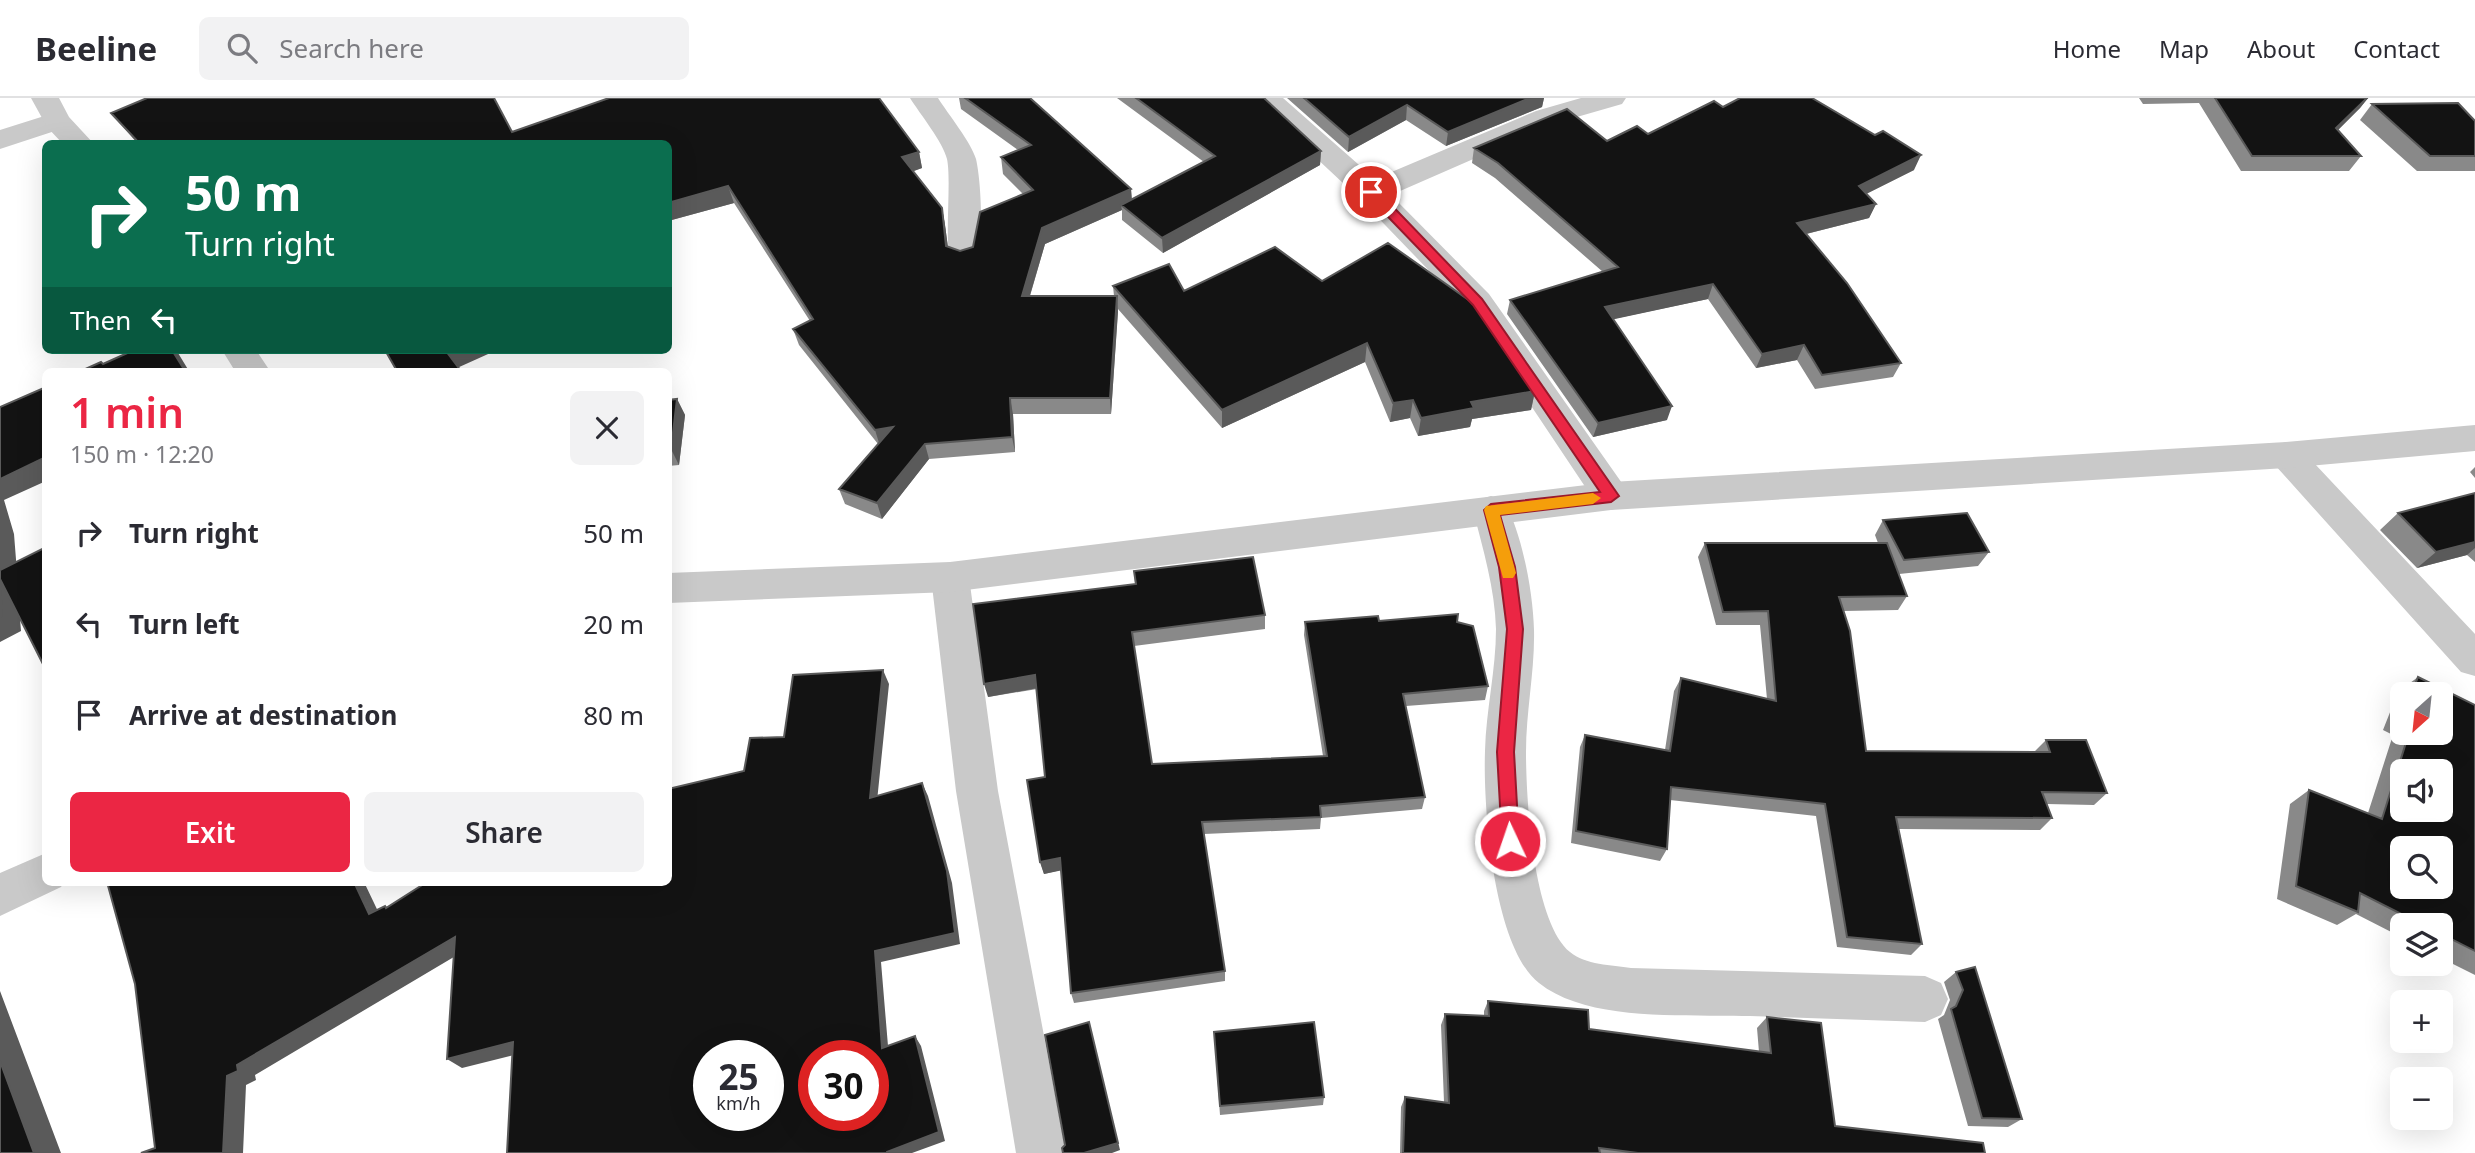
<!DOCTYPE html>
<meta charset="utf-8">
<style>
body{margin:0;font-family:"Noto Sans",sans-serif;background:#f2f2f3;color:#2b2b33;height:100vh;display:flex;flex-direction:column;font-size:26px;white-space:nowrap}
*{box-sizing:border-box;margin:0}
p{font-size:23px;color:#7c7c81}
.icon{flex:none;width:38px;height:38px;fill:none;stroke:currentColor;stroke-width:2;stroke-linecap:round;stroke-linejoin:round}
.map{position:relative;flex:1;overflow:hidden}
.sheet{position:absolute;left:42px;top:270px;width:630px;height:518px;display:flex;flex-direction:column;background:#fff;border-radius:10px;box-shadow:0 7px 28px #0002}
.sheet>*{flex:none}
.hud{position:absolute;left:42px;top:42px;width:630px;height:214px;border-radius:10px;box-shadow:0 7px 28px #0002;background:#0b6e4f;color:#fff;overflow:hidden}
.needle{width:46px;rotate:207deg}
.buttons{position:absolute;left:2390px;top:584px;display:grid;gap:14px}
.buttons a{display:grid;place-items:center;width:63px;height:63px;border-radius:10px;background:#fff;box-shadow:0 7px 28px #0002;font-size:35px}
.speed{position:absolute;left:693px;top:942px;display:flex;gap:14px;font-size:35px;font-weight:700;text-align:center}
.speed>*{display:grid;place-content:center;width:91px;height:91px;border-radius:50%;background:#fff;box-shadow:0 7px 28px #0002;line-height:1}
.speed small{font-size:18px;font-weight:400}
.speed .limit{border:10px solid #d22;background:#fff;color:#111}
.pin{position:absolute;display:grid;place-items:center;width:60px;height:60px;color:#fff;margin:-30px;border:4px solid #fff;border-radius:50%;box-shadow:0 2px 7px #0007}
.me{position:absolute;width:77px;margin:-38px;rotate:357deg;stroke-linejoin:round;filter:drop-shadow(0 0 5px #0008)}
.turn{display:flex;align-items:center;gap:24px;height:147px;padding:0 28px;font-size:32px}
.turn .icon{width:91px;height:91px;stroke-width:2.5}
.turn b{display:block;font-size:49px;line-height:60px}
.then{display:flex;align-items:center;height:66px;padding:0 28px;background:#0003;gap:14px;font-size:26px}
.round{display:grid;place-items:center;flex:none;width:74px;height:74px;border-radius:10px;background:#f2f2f3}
.overview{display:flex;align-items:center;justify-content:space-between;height:119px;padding:0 28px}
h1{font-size:42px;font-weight:600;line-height:52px;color:#eb2644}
.primary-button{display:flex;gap:14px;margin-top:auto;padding:14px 28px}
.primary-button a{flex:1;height:80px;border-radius:10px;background:#eb2644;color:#fff;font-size:28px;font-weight:600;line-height:80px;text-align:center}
.primary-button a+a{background:#f2f2f3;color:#2b2b33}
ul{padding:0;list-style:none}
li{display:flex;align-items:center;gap:21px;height:91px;padding:0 28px}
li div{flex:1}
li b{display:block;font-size:26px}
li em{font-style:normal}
header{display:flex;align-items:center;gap:42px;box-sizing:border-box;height:98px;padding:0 35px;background:#fff;border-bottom:2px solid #e1e1e2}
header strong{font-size:33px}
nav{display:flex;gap:38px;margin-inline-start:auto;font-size:24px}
.search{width:490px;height:63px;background:#f2f2f3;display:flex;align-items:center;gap:18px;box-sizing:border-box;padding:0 24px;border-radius:10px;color:#7c7c81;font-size:26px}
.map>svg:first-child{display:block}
</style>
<header>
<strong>Beeline</strong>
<div class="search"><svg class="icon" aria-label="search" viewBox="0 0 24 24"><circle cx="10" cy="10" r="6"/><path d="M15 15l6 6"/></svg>Search here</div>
<nav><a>Home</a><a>Map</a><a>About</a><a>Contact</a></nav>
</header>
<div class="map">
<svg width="2475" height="1055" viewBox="0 0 2475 1055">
<rect width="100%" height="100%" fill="#fff"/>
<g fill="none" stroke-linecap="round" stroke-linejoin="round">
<!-- minor -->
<path fill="#c9c9c9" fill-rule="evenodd" d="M910 0H938C948 16 971 44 976 61 981 82 985 147 974 164L963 167 952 164C943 151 952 85 947 61 943 44 920 16 910 0Z
M1252 0H1283L1375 81 1536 13 1581 0H1626L1622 6 1556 25 1391 97 1489 196 1624 388 1629 398 1624 408 1611 412 1598 408 1467 212 1360 101Z
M57 14 67 17 71 23 67 29 0 51V32Z
M2286 344 2298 348 2475 536V578L2461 574 2274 366 2268 357 2274 348Z
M1491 398 1504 402C1522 436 1533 493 1534 532 1535 572 1526 613 1526 654 1526 701 1533 824 1570 854 1585 867 1612 867 1631 870L1925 878 1941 885 1948 901 1941 917 1925 924C1867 922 1808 920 1750 918 1689 916 1589 925 1539 885 1493 849 1483 708 1485 653 1486 612 1496 572 1496 531 1495 491 1483 451 1473 412L1478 402Z
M950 464 963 468 969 479 998 693 1066 1055H1016L956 693 931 479 937 468Z
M46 755V784H64L61 789 0 818V775Z"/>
<!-- tertiary -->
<path fill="#c9c9c9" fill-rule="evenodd" d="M31 0H59L69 19 94 46H63L47 29Z
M222 252H256L270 273H235Z
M2475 327V353L2286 370 1611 412 950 494 668 505V475L950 464 1611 384 2286 344Z"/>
</g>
<!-- wall -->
<path fill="#898989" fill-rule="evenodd" d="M147 0H494L512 34 609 0H879L919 54 922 70 913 73 942 110 945 127 948 149 960 153 973 149 980 114 1023 96 1003 76 1001 59 1018 52 961 11 959 0H1030L1131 91 1132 102 1204 64 1117 0H1264L1321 53 1320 67 1163 155 1122 122V112L1045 146 1030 198H1114L1113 188 1169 166 1184 193 1275 149 1322 183 1388 145 1477 208 1535 293 1531 312 1472 321 1470 329 1418 338 1410 320 1390 324 1365 264 1222 330 1118 211 1111 316H1013L1015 354 929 361 882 421 845 406 839 391 878 346 799 247 793 231 810 223 734 105 668 123V46H138L111 15Z
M1287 0H1544L1542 9 1446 48 1406 22 1348 54Z
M2139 0H2368L2360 10 2338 32 2361 58 2349 73H2241L2199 5 2143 6Z
M2372 6 2475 23V73H2417L2360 22Z
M1723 9 1914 72 1866 96 1876 106 1869 120 1806 136 1901 265 1893 279 1815 291 1797 262 1756 270 1708 201 1613 221 1667 322 1593 339 1507 216 1510 202 1603 174 1495 80 1472 65 1474 50 1607 43 1648 36Z
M677 301 685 317 679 367 668 368V302Z
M2475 369V380L2470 374Z
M2475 395V464L2467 457 2417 470 2380 432 2398 415Z
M1883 422 1989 454 1978 468 1899 476 1907 498 1898 512 1843 513 1866 653 2034 654 2046 642 2107 695 2094 707 2047 706 2052 720 2040 732 1899 731 1922 846 1911 857 1837 849 1816 718 1670 702 1667 751 1660 763 1571 745 1580 649 1585 637 1665 652 1674 593 1681 580 1767 601 1760 527H1716L1698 459 1705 445H1878L1875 437Z
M1134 473 1265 517V531L1134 548 1152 666 1323 658 1304 537 1305 524 1379 523 1457 524 1488 588 1485 602 1406 608 1425 699 1422 711 1321 720 1320 731 1204 736 1225 873V883L1074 905 1071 895 1061 772 1044 776 1040 764 1045 679 1037 591 988 599 1135 486Z
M2418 579 2475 607V877L2441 860V828H2403V840L2356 816 2337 827 2277 801 2290 706 2309 692 2368 715 2393 637 2383 632 2398 594ZM2403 597H2441V635H2403Z
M1956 874 2022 1021 2008 1029 1968 1028 1938 921 1944 917 1950 902 1944 884Z
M1488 903 1589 931 1759 954 1757 930 1767 919 1835 1028 1985 1055H1400L1401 1009 1405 999 1444 1004 1441 927 1445 916 1484 918V913Z
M1214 934 1324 999 1323 1007 1220 1017Z"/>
<!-- shaded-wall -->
<path fill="#5a5a5a" d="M1530 0H1544L1542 9 1446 48 1448 34Z
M2367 0H2368L2360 10 2325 45 2336 30Z
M1407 7 1406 22 1348 54 1349 39Z
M1321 53 1320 67 1163 155 1162 140Z
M919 54 922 70 906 76 902 59Z
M1921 57 1914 72 1852 103 1859 88Z
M728 88 734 105 668 123V105Z
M1131 91 1132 107H1121L1122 112 1045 146 1025 214 1022 198 1042 130Z
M1876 106 1869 120 1790 140 1797 125Z
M942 110 945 127 950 165 946 148Z
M1713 186 1708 201 1601 224 1605 209Z
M1117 198 1118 214 1111 316 1110 300Z
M1367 245 1365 264 1222 330V312Z
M1804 247 1797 262 1756 270 1762 256Z
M172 252H175L178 255 189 273H185Z
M449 252H497L457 270 446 253Z
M1535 293 1531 312 1472 321 1470 329 1418 338 1421 320 1471 304Z
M1010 300 1013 316 1015 354 1012 339Z
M677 301 685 317 679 367 671 351Z
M1413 302 1410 320 1390 324 1393 305Z
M1672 308 1667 322 1593 339 1598 325Z
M893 329 880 348 875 332Z
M925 346 929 361 882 421 877 405Z
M46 359V383L4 402 14 436 18 487 0 473V381Z
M2475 444V450L2467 457 2417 470 2436 454Z
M0 481 18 496 21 533 0 544Z
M883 572 889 586 876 713 870 700Z
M1035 577 1038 590 988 599 984 586Z
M922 685 928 698 952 785 960 846 881 864 889 960 882 950 875 853Z
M1060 760 1063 772 1044 776 1040 764Z
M354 784H364L385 828 369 816Z
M455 839 469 850 255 977 256 982 246 987 243 1055H223L227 978 237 967Z
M0 893 61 1055H34L0 963Z
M1089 924 1120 1052 1112 1055H1084Z
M915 938 921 948 945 1043 912 1055H887Z
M513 944 526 954 462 970 447 961Z"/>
<!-- building -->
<path fill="#131313" stroke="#5a5a5a" stroke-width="2" fill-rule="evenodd" d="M147 0H494L512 34 609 0H879L919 54 902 59 942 110 946 148 960 153 973 149 980 114 1033 92 1001 59 1031 47 965 0H1030L1131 91 1042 130 1022 198H1117L1110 300H1010L1012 339 925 346 877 405 839 391 893 329 875 332 793 231 813 221 728 88 668 105V46H140L111 15Z
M1136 0H1264L1321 53 1162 140 1121 107 1215 58Z
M1304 0H1530L1448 34 1407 7 1349 39Z
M1740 0H1812L1875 37 1883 33 1921 57 1859 88 1876 106 1797 125 1847 185 1901 265 1822 277 1804 247 1762 256 1713 186 1605 209 1672 308 1598 325 1510 202 1618 169 1498 65 1474 50 1567 11 1607 43 1637 28 1648 36 1714 3 1723 9Z
M2215 0H2367L2336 30 2361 58H2252Z
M2458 5 2475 23V58H2430L2372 6Z
M1388 145 1477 208 1535 293 1471 304 1474 310 1421 320 1413 302 1393 305 1367 245 1222 312 1113 188 1169 166 1184 193 1275 149 1322 183Z
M134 252H172L185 273H81L101 264 103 266Z
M385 252H449L446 253 461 273H397Z
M46 289V359L0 381V309Z
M677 301 671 351H668V302Z
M2475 395V444L2436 454 2398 415Z
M1967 415 1989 454 1904 462 1883 422Z
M1705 445H1887L1907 498 1839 499 1850 533 1866 653 2050 654 2046 642H2086L2107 695 2042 694 2052 720 1896 719 1922 846 1847 839 1825 706 1671 689 1667 751 1576 733 1585 637 1670 653 1681 580 1776 603 1768 513 1723 514Z
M46 449V572L0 481V472Z
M1253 459 1265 517 1132 534 1152 666 1327 658 1305 524 1378 518 1379 523 1458 516 1457 524 1473 528 1488 588 1403 596 1425 699 1320 708 1321 719 1202 724 1225 873 1071 895 1060 760 1040 764 1027 682 1045 679 1035 577 984 586 973 506 1136 486 1134 473Z
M0 483 2 518 0 520Z
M883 572 870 700 922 685 947 773 955 835 875 853 882 950 915 938 939 1034 887 1054V1055H507L513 944 447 961 455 839 237 967 238 973 227 978 223 1055H141L155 1050 135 886 107 784H354L369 816 385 808 386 810 427 784H668V691L744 673 750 640 784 639 793 577ZM709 957H768V1017H709ZM814 957H873V1017H814Z
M2418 579 2475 607V853L2441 836V828H2425L2360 795 2358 814 2296 788 2309 692 2382 721 2409 635H2441V597H2411ZM2403 674H2441V712H2403ZM2403 751H2441V789H2403Z
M1975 869 2022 1021 1982 1020 1951 911 1956 908 1963 892 1956 874Z
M1488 903 1588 912 1589 931 1771 955 1767 919 1821 925 1835 1028 1983 1045 1985 1055H1638L1599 1050 1600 1055H1403L1405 999 1449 1005 1445 916 1489 918Z
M1089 924 1118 1045 1084 1055H1063L1062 1050 1065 1047 1045 937Z
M1314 924 1324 999 1220 1008 1214 934Z
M0 963 34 1055H0Z"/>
<!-- route -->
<path fill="#eb2644" stroke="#99192c" stroke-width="2" d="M1371 90 1376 91 1482 201 1619 398 1611 404 1500 417 1515 469 1523 531 1514 654 1519 743 1517 748 1510 751 1504 748 1502 743 1497 654 1507 531 1499 469 1484 412 1491 406 1600 394 1473 207 1367 97 1365 94Z"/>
<!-- slow -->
<path fill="#f59e0b" d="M1593 395 1601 400 1593 406 1500 417 1516 475 1513 480H1503L1484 412 1486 408Z"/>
</svg>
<div class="buttons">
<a><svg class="needle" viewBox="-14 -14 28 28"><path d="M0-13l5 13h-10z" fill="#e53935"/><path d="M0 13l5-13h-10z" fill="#7c7c81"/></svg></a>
<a><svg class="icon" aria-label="sound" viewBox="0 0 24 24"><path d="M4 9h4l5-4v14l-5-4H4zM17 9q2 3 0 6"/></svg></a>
<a><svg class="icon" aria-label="search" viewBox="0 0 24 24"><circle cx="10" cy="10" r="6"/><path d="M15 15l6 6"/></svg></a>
<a><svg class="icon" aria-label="layers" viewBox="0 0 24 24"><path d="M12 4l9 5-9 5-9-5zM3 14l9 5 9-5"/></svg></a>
<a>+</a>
<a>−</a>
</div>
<div class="speed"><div>25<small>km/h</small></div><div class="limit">30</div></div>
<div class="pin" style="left:1371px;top:94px;background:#d93025"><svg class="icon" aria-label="arrive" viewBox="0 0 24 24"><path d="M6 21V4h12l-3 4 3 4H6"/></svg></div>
<svg class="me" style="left:1510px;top:743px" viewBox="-20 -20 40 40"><circle r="17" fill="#eb2644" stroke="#fff" stroke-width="3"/><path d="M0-11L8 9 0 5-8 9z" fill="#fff"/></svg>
<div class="hud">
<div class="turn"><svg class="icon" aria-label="right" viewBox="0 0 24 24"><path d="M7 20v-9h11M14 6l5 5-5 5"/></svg><div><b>50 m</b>Turn right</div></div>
<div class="then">Then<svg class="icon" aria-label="left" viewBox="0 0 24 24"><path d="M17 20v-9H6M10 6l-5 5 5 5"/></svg></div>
</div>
<section class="sheet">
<div class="overview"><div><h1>1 min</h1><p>150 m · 12:20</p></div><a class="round"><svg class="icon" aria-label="close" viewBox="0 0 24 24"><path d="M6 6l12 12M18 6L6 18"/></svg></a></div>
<ul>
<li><svg class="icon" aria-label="right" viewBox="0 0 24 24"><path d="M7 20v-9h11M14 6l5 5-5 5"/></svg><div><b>Turn right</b></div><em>50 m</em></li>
<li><svg class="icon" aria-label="left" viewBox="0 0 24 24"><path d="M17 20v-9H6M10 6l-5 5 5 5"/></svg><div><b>Turn left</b></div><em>20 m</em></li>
<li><svg class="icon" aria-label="arrive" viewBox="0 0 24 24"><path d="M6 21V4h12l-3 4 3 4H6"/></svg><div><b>Arrive at destination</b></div><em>80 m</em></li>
</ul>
<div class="primary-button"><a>Exit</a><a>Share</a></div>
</section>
</div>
